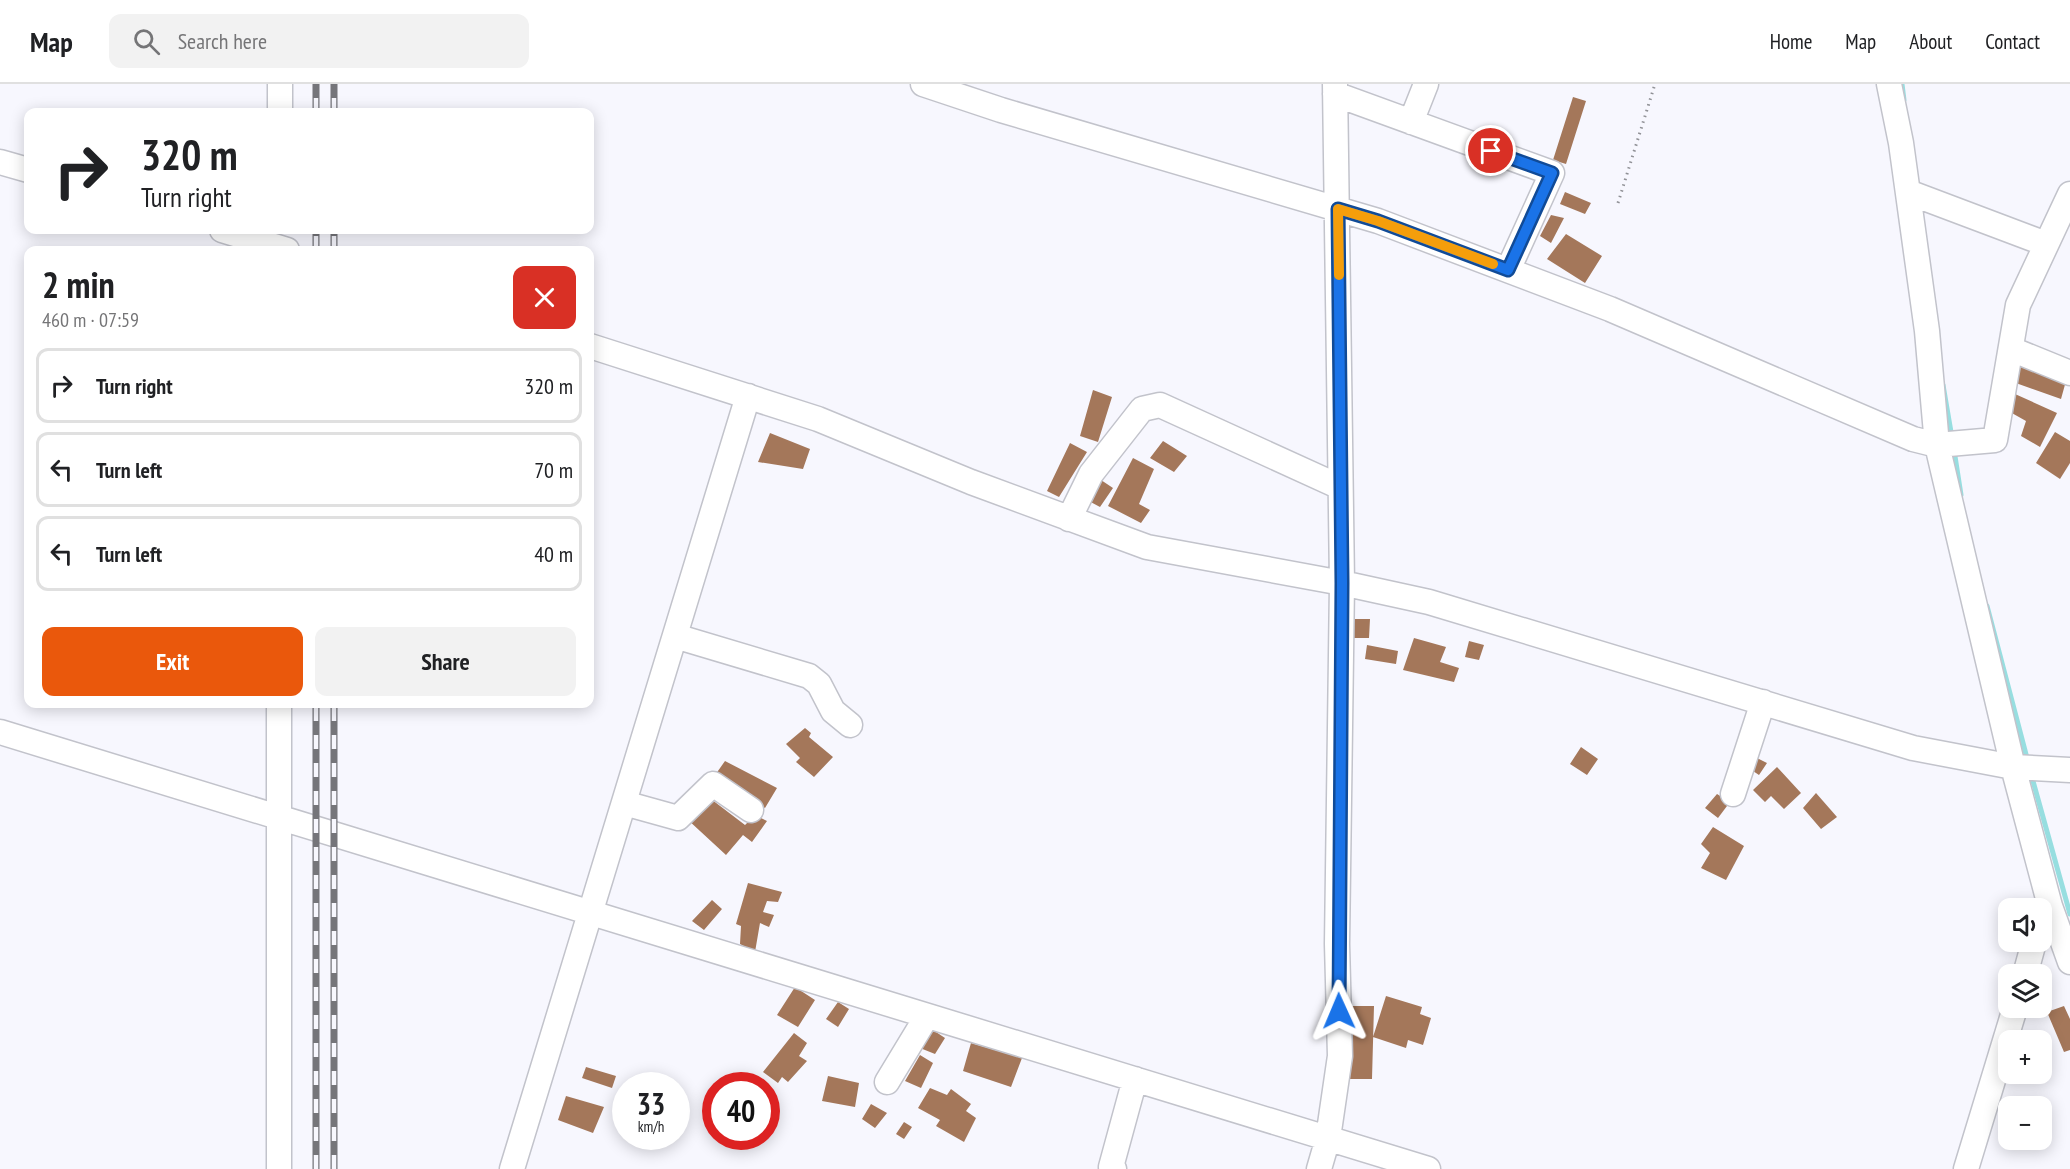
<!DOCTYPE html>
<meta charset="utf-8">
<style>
body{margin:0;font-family:"PT Sans Narrow",sans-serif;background:#f2f2f2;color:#202124;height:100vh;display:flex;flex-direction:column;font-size:22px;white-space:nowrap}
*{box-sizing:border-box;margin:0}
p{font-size:20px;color:#757577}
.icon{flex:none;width:33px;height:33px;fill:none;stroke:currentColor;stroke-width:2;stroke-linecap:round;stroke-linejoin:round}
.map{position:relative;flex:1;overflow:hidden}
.sheet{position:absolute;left:24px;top:162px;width:570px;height:462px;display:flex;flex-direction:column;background:#fff;border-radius:12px;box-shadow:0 3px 15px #0003}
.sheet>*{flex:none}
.hud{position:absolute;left:24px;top:24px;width:570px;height:126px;border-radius:12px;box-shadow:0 3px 15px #0003;background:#fff;color:#202124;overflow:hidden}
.buttons{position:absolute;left:1998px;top:814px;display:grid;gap:12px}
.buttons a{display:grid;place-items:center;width:54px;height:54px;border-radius:12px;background:#fff;box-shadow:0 3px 15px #0003;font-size:30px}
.speed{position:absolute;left:612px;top:988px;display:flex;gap:12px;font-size:30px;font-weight:700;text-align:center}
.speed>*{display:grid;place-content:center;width:78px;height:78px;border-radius:50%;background:#fff;box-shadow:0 3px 15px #0003;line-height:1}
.speed small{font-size:15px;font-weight:400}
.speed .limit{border:9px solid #d22;background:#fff;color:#111}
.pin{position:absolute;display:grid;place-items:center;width:51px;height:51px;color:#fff;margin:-26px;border:3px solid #fff;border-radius:50%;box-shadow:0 2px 6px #0007}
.me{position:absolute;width:66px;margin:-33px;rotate:359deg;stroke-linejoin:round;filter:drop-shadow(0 0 4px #0008)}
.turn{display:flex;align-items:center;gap:21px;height:126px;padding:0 18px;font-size:27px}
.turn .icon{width:78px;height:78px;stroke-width:2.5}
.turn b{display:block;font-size:42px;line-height:51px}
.round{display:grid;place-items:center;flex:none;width:63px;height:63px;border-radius:12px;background:#f2f2f2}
.headline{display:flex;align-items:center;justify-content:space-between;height:102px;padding:0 18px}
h1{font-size:36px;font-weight:700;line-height:45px}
.action{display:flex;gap:12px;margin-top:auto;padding:12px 18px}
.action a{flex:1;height:69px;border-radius:12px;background:#ea580c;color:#fff;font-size:24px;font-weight:700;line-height:69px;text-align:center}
.action a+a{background:#f2f2f2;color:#202124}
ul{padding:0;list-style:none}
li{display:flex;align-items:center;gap:18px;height:75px;margin:0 12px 9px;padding:0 6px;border:3px solid #e0e0e0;border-radius:12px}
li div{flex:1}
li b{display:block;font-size:22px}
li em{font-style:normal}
header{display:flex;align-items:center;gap:36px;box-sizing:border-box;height:84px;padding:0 30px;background:#fff;border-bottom:2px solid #e0e0e0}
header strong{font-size:28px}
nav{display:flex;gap:33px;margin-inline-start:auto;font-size:21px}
.search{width:420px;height:54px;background:#f2f2f2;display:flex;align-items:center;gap:15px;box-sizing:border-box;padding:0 21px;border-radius:12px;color:#757577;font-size:22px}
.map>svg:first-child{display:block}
</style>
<header>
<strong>Map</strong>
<div class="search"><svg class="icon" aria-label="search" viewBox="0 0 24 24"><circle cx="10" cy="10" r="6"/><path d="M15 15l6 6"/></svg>Search here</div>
<nav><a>Home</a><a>Map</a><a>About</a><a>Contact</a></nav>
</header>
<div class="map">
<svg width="2070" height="1085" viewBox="0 0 2070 1085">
<rect width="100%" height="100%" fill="#f7f7fe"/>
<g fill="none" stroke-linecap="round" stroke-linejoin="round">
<!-- stream -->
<path stroke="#97dee0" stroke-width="5" d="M1902 0 1904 16
M1943 301 1952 354
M1954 366 1961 411
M1987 522 2028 678
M2031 690 2070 830"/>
</g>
<!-- building -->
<path fill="#a4775a" d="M1573 13 1586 17 1566 80 1553 76Z
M1565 108 1591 119 1585 130 1560 120Z
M1551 131 1564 134 1551 159 1540 152Z
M1566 150 1602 172 1585 199 1547 175Z
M2017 280 2066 297 2061 315 2013 298Z
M1093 306 1112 313 1098 358 1080 352Z
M2015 310 2057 329 2040 363 2021 352 2026 337 2010 328Z
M2055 348 2070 357V379L2060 395 2036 379Z
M770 349 810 365 803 385 758 378Z
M1163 357 1187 372 1174 388 1150 374Z
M1070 359 1087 368 1059 413 1047 407Z
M1133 374 1154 385 1139 420 1150 426 1141 439 1108 422Z
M1098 394 1113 404 1100 423 1085 415Z
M1352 535H1370L1369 554H1352Z
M1414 554 1446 563 1440 578 1459 584 1454 598 1403 586Z
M1469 557 1484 561 1479 576 1465 573Z
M1367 561 1398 567 1396 580 1365 575Z
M805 644 811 649 809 653 833 673 814 693 796 678 800 674 786 660Z
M1581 663 1598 675 1587 691 1570 680Z
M1755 673 1767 679 1759 691 1750 685Z
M725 677 777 704 765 724 713 694Z
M1777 683 1801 709 1784 725 1771 712 1765 718 1753 706Z
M1816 709 1837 733 1821 745 1803 724Z
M1717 710 1730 718 1718 734 1705 724Z
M707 712 745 741 755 731 767 737 752 758 743 751 726 771 687 735Z
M1713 743 1744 762 1726 796 1701 784 1710 769 1701 760Z
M748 799 782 808 778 818 767 817 763 828 774 831 769 843 760 839 755 868 740 860 741 842 736 840Z
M712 816 722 825 704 846 692 837Z
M795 903 815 916 798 943 777 931Z
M1386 912 1422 923 1420 930 1431 934 1423 961 1408 956 1406 964 1373 953Z
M838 918 849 925 838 943 826 935Z
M1352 922H1374L1372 995H1350Z
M2064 922 2070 935V966L2064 968 2047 928Z
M930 944 945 954 935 970 920 964Z
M794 949 807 959 799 972 807 977 788 998 782 993 778 999 763 988Z
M971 959 1022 974 1011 1003 963 987Z
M920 971 933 979 921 1004 905 997Z
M586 983 616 992 612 1004 582 994Z
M828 992 859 999 855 1023 822 1017Z
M930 1004 947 1011 951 1005 971 1020 966 1027 976 1034 964 1058 936 1042 940 1036 918 1024Z
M566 1012 604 1023 593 1049 558 1036Z
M871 1020 887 1029 875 1044 862 1035Z
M904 1038 912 1043 904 1055 896 1050Z"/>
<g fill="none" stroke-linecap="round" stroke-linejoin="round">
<!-- minor casing -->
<g stroke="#c2c3cb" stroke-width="27">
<path id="minor" d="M923 0 1001 26 1378 137 1610 225 1913 355 1937 361 1995 356 2018 221 2070 110
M1889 0 1901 59 1927 247 1937 361 2013 683 2050 822 2070 878
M1335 10 1552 89 1508 186
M280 28V0
M1411 38 1426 0
M0 78 28 86
M1908 108 2046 160
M222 146 287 166
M590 262 818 335 971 398 1147 463 1342 499 1429 518 1913 664 2013 683 2070 686
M2011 265 2070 289
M1069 435 1091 390 1142 325 1160 321 1340 403
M675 552 809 592 819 600 833 627 850 641
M279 620V1085
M0 648 1428 1085
M1733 710 1763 618
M624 719 678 734 713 700 751 726
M2025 891 2034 858
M887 998 927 932
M512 1085 748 312
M1114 1085 1111 1083 1135 995
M1319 1085 1328 1054 1340 972 1337 860 1342 499 1335 0
M1966 1085 2015 924"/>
</g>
<!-- path -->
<path stroke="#909196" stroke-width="3" stroke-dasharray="1.5 4.5" stroke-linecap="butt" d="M1618 119 1655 0"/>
<!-- minor -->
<use href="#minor" stroke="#fff" stroke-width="24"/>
<!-- rail casing -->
<g stroke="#75757a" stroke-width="7">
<path id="rail" d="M316 28V0
M334 28V0
M316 166V146
M334 166V146
M316 1085V620
M334 1085V620"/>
</g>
<!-- rail -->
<use href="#rail" stroke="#f7f7fe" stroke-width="4.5" stroke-dasharray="14" stroke-linecap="butt"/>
</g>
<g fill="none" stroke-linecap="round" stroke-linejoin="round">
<!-- route casing -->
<g stroke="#114b97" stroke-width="15">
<path id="route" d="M1339 927 1342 499 1338 125 1378 137 1508 186 1552 89 1491 67"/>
</g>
<!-- route -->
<use href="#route" stroke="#1a73e8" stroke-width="10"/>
<!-- slow -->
<path stroke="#f59e0b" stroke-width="10" d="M1339 191 1338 125 1378 137 1493 180"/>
</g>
</svg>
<div class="buttons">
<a><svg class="icon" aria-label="sound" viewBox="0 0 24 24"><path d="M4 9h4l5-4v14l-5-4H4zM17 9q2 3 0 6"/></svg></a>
<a><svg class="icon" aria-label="layers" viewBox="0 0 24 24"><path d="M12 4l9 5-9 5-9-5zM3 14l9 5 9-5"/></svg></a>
<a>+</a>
<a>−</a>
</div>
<div class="speed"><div>33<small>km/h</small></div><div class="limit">40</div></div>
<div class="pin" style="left:1491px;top:67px;background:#d93025"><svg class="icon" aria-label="arrive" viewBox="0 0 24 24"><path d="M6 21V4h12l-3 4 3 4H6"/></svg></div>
<svg class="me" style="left:1339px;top:927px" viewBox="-20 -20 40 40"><path d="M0-17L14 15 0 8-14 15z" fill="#1a73e8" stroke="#fff" stroke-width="4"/></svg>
<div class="hud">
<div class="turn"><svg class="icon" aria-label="right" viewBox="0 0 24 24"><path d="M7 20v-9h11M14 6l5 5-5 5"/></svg><div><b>320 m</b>Turn right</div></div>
</div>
<section class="sheet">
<div class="headline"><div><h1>2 min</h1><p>460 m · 07:59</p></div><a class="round" style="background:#d93025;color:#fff"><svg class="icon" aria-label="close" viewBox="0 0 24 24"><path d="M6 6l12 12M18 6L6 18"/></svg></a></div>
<ul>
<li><svg class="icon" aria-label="right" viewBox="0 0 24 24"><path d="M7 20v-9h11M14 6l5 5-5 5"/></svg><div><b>Turn right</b></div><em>320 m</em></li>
<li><svg class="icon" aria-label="left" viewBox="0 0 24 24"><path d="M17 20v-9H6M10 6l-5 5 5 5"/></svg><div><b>Turn left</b></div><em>70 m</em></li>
<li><svg class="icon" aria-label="left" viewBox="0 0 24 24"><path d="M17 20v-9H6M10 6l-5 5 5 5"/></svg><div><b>Turn left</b></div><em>40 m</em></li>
</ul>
<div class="action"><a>Exit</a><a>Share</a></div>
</section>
</div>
